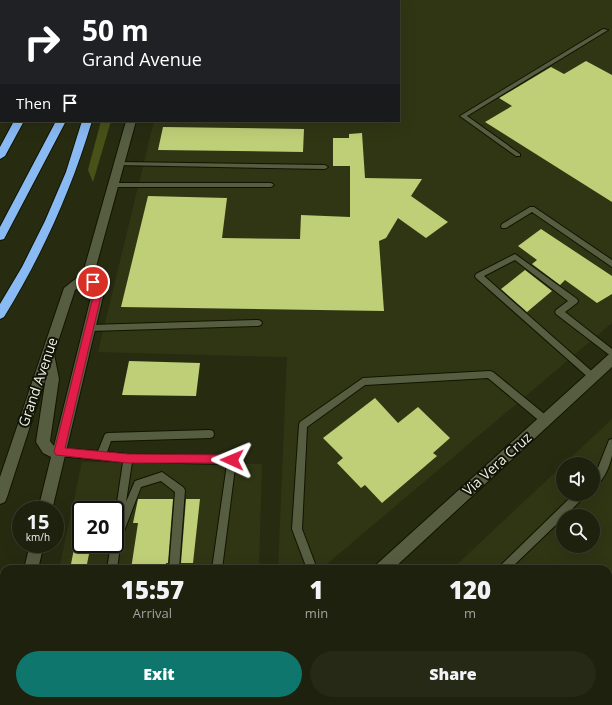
<!DOCTYPE html>
<style>
body{margin:0;font-family:"Open Sans",sans-serif;background:#252916;color:#f1f3f6;height:100vh;display:flex;flex-direction:column;font-size:15px;white-space:nowrap}
*{box-sizing:border-box;margin:0}
p{font-size:13px;color:#a0a39d}
.icon{flex:none;width:22px;height:22px;fill:none;stroke:currentColor;stroke-width:2;stroke-linecap:round;stroke-linejoin:round}
.map{position:relative;flex:1;overflow:hidden}
.panel{position:absolute;left:0px;top:565px;width:612px;height:140px;display:flex;flex-direction:column;background:#1d210d;border-radius:12px 12px 0 0;box-shadow:0 4px 16px #0002,0 0 0 1px #3b3e2e}
.panel>*{flex:none}
.guide{position:absolute;left:0px;top:0px;width:400px;height:122px;box-shadow:0 4px 16px #0002,0 0 0 1px #3b3e2e;background:#202124;color:#fff;overflow:hidden}
.tools{position:absolute;left:556px;top:457px;display:grid;gap:8px}
.tools a{display:grid;place-items:center;width:44px;height:44px;border-radius:50%;background:#1d210d;box-shadow:0 4px 16px #0002,0 0 0 1px #3b3e2e;font-size:20px}
.speed{position:absolute;left:12px;top:501px;display:flex;gap:8px;font-size:20px;font-weight:700;text-align:center}
.speed>*{display:grid;place-content:center;width:52px;height:52px;border-radius:50%;background:#1d210d;box-shadow:0 4px 16px #0002,0 0 0 1px #3b3e2e;line-height:1}
.speed small{font-size:10px;font-weight:400}
.speed .limit{border:2px solid #111;border-radius:6px;background:#fff;color:#111}
.pin{position:absolute;display:grid;place-items:center;width:34px;height:34px;color:#fff;margin:-17px;border:2px solid #fff;border-radius:50%;box-shadow:0 1px 4px #0007}
.me{position:absolute;width:44px;margin:-22px;rotate:271deg;stroke-linejoin:round;filter:drop-shadow(0 0 3px #0008)}
.turn{display:flex;align-items:center;gap:14px;height:84px;padding:0 16px;font-size:18px}
.turn .icon{width:52px;height:52px;stroke-width:2.5}
.turn b{display:block;font-size:28px;line-height:34px}
.then{display:flex;align-items:center;height:38px;padding:0 16px;background:#0003;gap:8px;font-size:15px}
.eta{display:flex;justify-content:space-evenly;align-items:center;height:68px;text-align:center}
.eta b{font-size:24px;font-weight:800;line-height:28px}
.primary-button{display:flex;gap:8px;margin-top:auto;padding:8px 16px}
.primary-button a{flex:1;height:46px;border-radius:24px;background:#0f766e;color:#fff;font-size:16px;font-weight:800;line-height:46px;text-align:center}
.primary-button a+a{background:#252916;color:#f1f3f6}
.map>svg:first-child{display:block}
</style>
<div class="map">
<svg width="612" height="705" viewBox="0 0 612 705">
<rect width="100%" height="100%" fill="#272c11"/>
<!-- built -->
<path fill="#303614" fill-rule="evenodd" d="M183 0H612V323L321 569H278L287 357 98 352 154 121H399V1Z
M612 419V705H307L312 701H608V569H452L563 465V494H593V464H564ZM563 516H593V546H563Z
M82 462 262 464 259 569H59ZM81 510H115V544H81Z
M39 701H147L135 705H43Z"/>
<!-- green -->
<path fill="#485218" d="M101 121H111L93 182 88 170Z"/>
<!-- building -->
<path fill="#becf77" d="M586 61 612 75V202L485 122 512 106 499 98 551 67 564 74Z
M163 127 304 129 303 152 158 150Z
M362 133 365 178 422 179 411 196 448 222 426 238 398 218 386 238 379 241 384 311 121 307 148 196 227 198 222 238 300 239 301 215 350 217V166H333V138H349V134Z
M541 229 612 276V294L597 303 565 280 560 285 532 264 537 260 518 246Z
M525 270 552 291 527 312 501 289Z
M129 361 200 363 196 396 122 395Z
M375 398 398 423 418 407 450 438 433 453 437 456 382 503 365 485 361 488 337 463 343 458 323 438Z
M138 499H173L168 563H166L165 569H131L138 523H133Z
M186 499H200L193 563H181Z
M75 544H91L86 569H70Z"/>
<g fill="none" stroke-linecap="round" stroke-linejoin="round">
<!-- lane casing -->
<g stroke="#101400" stroke-width="2">
<path id="lane" d="M603 29 608 30 467 116 520 154V156H516L460 116Z
M119 162 325 165 328 167 325 169 117 165V163Z
M111 183H271L274 185 271 187H111Z
M530 207H534L612 260V267L532 212 506 228H502L501 226 502 224Z
M515 254 577 299 578 301 577 303 565 312 612 349V357L556 314 555 312 556 310 568 301 515 260 484 276 596 375 597 377 596 379 593 380 590 379 476 278 475 276 476 274Z
M258 320 261 321 262 323 261 325 258 326 90 331 87 330 86 328 87 326 90 325Z
M490 371 493 372 548 417 549 420 548 423 545 424 542 423 488 378 365 385 307 427 302 529 317 569H307L292 529 299 425 300 422 363 378Z
M210 430 213 431 214 434 213 437 210 438 111 441 107 452 128 454 232 456 235 457 236 460 222 569H212L227 464 132 462 126 502 135 481 162 472 183 487 185 490 179 569H169L175 492 161 481 141 487 121 539 117 569H107L111 544H115V516L123 462 59 456 56 455 55 452 56 449 59 448 98 451 105 434 108 433Z
M612 439C612 444 612 450 612 455 610 466 603 483 593 487V477L596 473 609 440Z
M574 494H586L584 497 565 516H563V518L510 569H498L500 566Z
M358 701H371L370 705H356Z"/>
</g>
<!-- secondary casing -->
<g stroke="#101400" stroke-width="2">
<path id="secondary" d="M33 0H41V1H33Z
M161 0H169V1H161Z
M1 70V77L0 78V71Z
M126 121H136L94 274 105 288 52 510H38L51 457 43 453 36 442 46 377 7 497 5 502 0 504V477L64 288 83 273ZM87 281 93 289 54 446 50 441 59 379 54 354 75 290Z
M612 354V367L393 569H375L377 564 608 355Z
M30 544H44L38 569H24Z
M4 674V701H7L6 705H0V676Z
M186 701H206L205 705H185Z
M262 701H282L281 705H261Z"/>
</g>
<!-- highway casing -->
<g stroke="#101400" stroke-width="2">
<path id="highway" d="M70 0H78V1H70Z
M104 0H112L103 1Z
M14 121H24L5 156 0 159V147Z
M56 121H66L4 239 0 240V227Z
M82 121H92C71 191 42 255 4 317L0 319V304L22 267 45 221 66 172Z"/>
</g>
<!-- lane -->
<use href="#lane" fill="#575d41" fill-rule="evenodd"/>
<!-- secondary -->
<use href="#secondary" fill="#575d41" fill-rule="evenodd"/>
<!-- highway -->
<use href="#highway" fill="#89baf3" fill-rule="evenodd"/>
</g>
<!-- route -->
<path fill="#e11d48" stroke="#92132f" d="M93 278 96 279 103 288 65 448 128 454 232 455 235 456 237 460 235 463H128L56 455 54 452 95 289 89 282Z"/>
<g text-anchor="middle" stroke-width="4" stroke-linejoin="round" paint-order="stroke">
<!-- street labels -->
<g font-size="14" fill="#f0f4e4" stroke="#111308">
<text transform="translate(38 382) rotate(-71)" y="5">Grand Avenue</text>
<text transform="translate(497 464) rotate(-42)" y="5">Via Vera Cruz</text>
</g>
</g>
</svg>
<div class="tools">
<a><svg class="icon" aria-label="sound" viewBox="0 0 24 24"><path d="M4 9h4l5-4v14l-5-4H4zM17 9q2 3 0 6"/></svg></a>
<a><svg class="icon" aria-label="search" viewBox="0 0 24 24"><circle cx="10" cy="10" r="6"/><path d="M15 15l6 6"/></svg></a>
</div>
<div class="speed"><div>15<small>km/h</small></div><div class="limit">20</div></div>
<div class="pin" style="left:93px;top:282px;background:#d93025"><svg class="icon" aria-label="arrive" viewBox="0 0 24 24"><path d="M6 21V4h12l-3 4 3 4H6"/></svg></div>
<svg class="me" style="left:232px;top:460px" viewBox="-20 -20 40 40"><path d="M0-17L14 15 0 8-14 15z" fill="#e11d48" stroke="#fff" stroke-width="4"/></svg>
<div class="guide">
<div class="turn"><svg class="icon" aria-label="right" viewBox="0 0 24 24"><path d="M7 20v-9h11M14 6l5 5-5 5"/></svg><div><b>50 m</b>Grand Avenue</div></div>
<div class="then">Then<svg class="icon" aria-label="arrive" viewBox="0 0 24 24"><path d="M6 21V4h12l-3 4 3 4H6"/></svg></div>
</div>
<section class="panel">
<div class="eta">
<div><b>15:57</b><p>Arrival</p></div>
<div><b>1</b><p>min</p></div>
<div><b>120</b><p>m</p></div>
</div>
<div class="primary-button"><a>Exit</a><a>Share</a></div>
</section>
</div>
